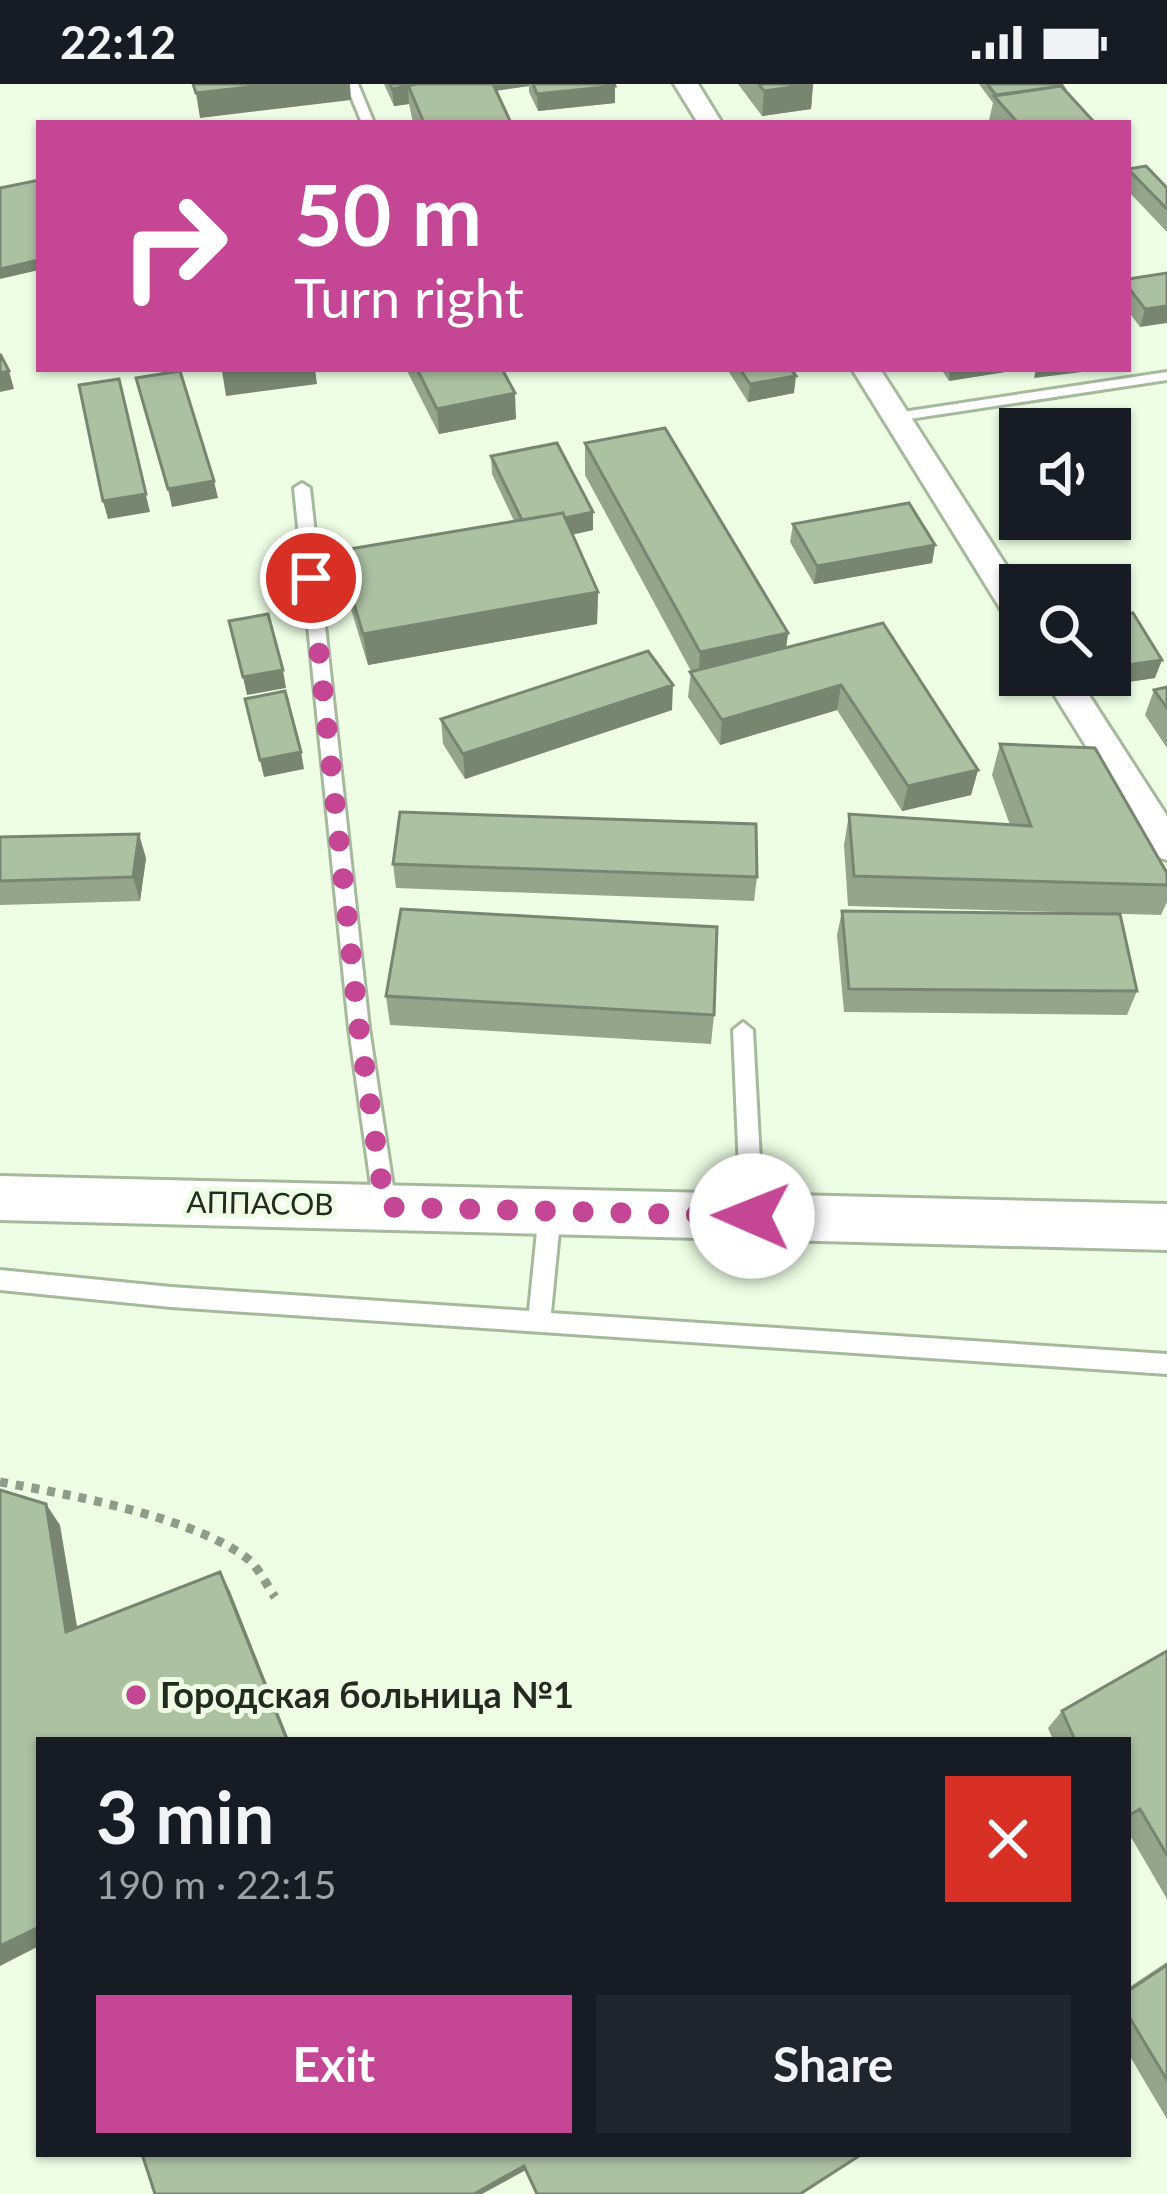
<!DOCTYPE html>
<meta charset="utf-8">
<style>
body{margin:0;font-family:Lato,sans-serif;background:#20242c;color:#f1f3f6;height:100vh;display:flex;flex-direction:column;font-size:45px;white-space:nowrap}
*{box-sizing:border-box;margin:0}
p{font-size:39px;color:#9ea1a6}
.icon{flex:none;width:66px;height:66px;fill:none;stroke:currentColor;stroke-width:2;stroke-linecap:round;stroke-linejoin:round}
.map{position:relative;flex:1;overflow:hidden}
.details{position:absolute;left:36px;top:1653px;width:1095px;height:420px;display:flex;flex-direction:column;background:#171b24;border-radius:0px;box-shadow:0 3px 9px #0004}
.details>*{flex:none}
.top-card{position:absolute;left:36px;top:36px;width:1095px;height:252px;border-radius:0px;box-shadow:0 3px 9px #0004;background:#c44694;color:#fff;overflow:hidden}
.controls{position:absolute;left:999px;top:324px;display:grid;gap:24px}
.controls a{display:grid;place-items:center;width:132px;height:132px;border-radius:0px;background:#171b24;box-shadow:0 3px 9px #0004;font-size:60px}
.pin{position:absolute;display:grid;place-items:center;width:102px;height:102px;color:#fff;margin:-51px;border:6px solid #fff;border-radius:50%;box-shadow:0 3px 12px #0007}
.me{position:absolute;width:132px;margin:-66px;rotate:271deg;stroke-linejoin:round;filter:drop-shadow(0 0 9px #0008)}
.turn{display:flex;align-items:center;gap:42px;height:252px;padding:0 60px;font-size:54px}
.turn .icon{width:156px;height:156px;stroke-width:2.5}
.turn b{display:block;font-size:84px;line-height:102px}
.round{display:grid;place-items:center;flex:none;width:126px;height:126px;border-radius:0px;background:#20242c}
.overview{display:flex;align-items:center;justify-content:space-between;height:204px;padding:0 60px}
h1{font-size:72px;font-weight:700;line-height:90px}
.button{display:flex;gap:24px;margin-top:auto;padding:24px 60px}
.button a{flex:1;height:138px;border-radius:0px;background:#c44694;color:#fff;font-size:48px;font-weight:700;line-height:138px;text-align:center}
.button a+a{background:#20242c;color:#f1f3f6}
.status{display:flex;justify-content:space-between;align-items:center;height:84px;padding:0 60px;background:#171b24;direction:ltr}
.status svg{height:33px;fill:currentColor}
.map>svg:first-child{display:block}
</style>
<div class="status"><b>22:12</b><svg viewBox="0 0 49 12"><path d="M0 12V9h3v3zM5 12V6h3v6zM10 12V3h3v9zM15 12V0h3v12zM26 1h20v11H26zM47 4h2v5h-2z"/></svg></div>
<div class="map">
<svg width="1167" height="2110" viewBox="0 0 1167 2110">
<rect width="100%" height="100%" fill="#edfee5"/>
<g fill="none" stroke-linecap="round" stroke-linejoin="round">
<!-- service casing -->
<g stroke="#a5b99c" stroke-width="6">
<path id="service" d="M346 0H358L374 39H362Z
M1167 288V296L896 337 889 333 896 329Z
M302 399 310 404 369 944 396 1123 393 1129 385 1132 377 1129 374 1123 349 944 294 404Z
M743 938 753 946 763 1132 760 1139 752 1141 744 1139 741 1132 733 946Z
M550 1118 558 1120 561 1127 551 1229 1167 1270V1290L171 1223 0 1206V1186L171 1203 529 1227 539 1127 542 1120Z"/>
</g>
<!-- minor casing -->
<g stroke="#a5b99c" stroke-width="6">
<path id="minor" d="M674 0H698L722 39H698Z
M852 285H880L1020 503V540L1008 537Z
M1042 591H1076L1167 732V776L1154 772Z"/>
</g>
<!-- tertiary casing -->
<g stroke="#a5b99c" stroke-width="6">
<path id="tertiary" d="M0 1092 1167 1120V1166L0 1136Z"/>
</g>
<!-- path -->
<path stroke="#909c8a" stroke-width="9" stroke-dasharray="8 8" stroke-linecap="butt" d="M0 1398C67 1410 194 1433 248 1475 259 1484 267 1502 275 1513"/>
<!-- service -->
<use href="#service" fill="#fff" fill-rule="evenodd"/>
<!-- minor -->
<use href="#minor" fill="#fff" fill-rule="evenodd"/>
<!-- tertiary -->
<use href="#tertiary" fill="#fff" fill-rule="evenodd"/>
</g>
<!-- wall -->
<path fill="#94a58b" d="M384 0H614L615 19 538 27 529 8V2L496 7 511 39H413L409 20 394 22Z
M738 0H813L811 25 762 32Z
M979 0H1061L1095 39H992L989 36 993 19Z
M1128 85 1167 104V148L1128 107Z
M1167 189 1140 243 1128 227V195Z
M406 285H502L516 335 439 350Z
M727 285H791L794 309 748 318Z
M941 285H1005V288L949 297Z
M585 359 788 549 786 564 978 686 971 711 902 727 837 626 720 661 688 613 691 587 585 391Z
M491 372 593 446 572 451 598 508 597 540 368 581 343 499 338 467 514 437 492 390Z
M793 440 935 461 932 479 814 500 790 458Z
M1110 533 1155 594 1121 599 1110 579Z
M1167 603V664L1145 631 1154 606Z
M672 626 465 695 443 660 441 635Z
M1000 660 1167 789V818L1161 831 848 822 844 761 849 730 1010 741 992 691Z
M0 753 146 774 140 817 0 821Z
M393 780 757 793 754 817 396 804Z
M842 827 1137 907 1127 931 844 928 837 851Z
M386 912 714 931 711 960 390 941Z
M1167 1567V1815L1128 1748V1656H1053L1048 1644 1062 1627Z
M1167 1878V2035L1128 1969V1904Z"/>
<!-- shaded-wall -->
<path fill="#788671" d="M275 0H350L351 16 200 34 196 9Z
M491 0H529V2L492 7Z
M813 0 811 25 762 32 764 7Z
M615 2V19L538 27 537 10Z
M408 3 409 20 394 22 392 5Z
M39 176V186L0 195V185Z
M1167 222V239L1140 243 1145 225Z
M235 285H315L317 300 226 312 222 287Z
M967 285H1005V288L949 297 950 287Z
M1036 285H1106L1034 294Z
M9 287 14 305 0 308V289Z
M796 292 794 309 748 318 750 300Z
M515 309 516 335 439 350 437 325Z
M123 313 150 428 108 435 103 417Z
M214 397 218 414 172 423 168 405Z
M593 428V446L526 460 525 442Z
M935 461 932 479 814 500 817 482Z
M598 508 597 540 368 581 363 550Z
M788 549 784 580 698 599 700 568Z
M1162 576 1155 594 1121 599 1127 581Z
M283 586 286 604 247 611 243 593Z
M673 601 672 626 465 695 463 670Z
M841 601 837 626 720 661 722 636Z
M301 668 304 685 264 693 260 676Z
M978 686 971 711 902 727 908 702Z
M139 750 146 774 140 817 133 793Z
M46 1420 60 1441 81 1566 66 1548Z
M220 1488 230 1507 289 1656H287Z
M39 1843V1862L0 1882V1862Z
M524 2082 526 2086 482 2110H474Z"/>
<!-- building -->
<path fill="#acc0a2" stroke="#788671" stroke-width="3" d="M193 0H275L196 9Z
M390 0H417L392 5Z
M417 0H493L511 39H424L408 1Z
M533 0H614L615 2 537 10Z
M759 0H813L764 7Z
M987 0H1061L1066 7 1061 2 996 11Z
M1061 2 1095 39H1018L994 12Z
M1146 82 1167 104V125L1128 85Z
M39 96V176L0 185V104Z
M1167 189V222L1145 225 1128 203V195Z
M0 270 9 287 0 289Z
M417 285H502L515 309 437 325Z
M740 285H791L796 292 750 300Z
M180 287 214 397 168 405 136 294Z
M119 295 146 410 103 417 79 301Z
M665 344 788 549 700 568 585 359Z
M557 359 593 428 565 434 563 429 522 436 491 372Z
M909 419 935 461 817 482 793 440Z
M563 429 598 508 363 550 338 467Z
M1133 529 1162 576 1127 581 1110 552V533Z
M268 530 283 586 243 593 229 537Z
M883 539 978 686 908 702 841 601 722 636 690 588Z
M648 567 673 601 463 670 441 635Z
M1167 603V624L1154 606Z
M285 607 301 668 260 676 245 615Z
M1000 660 1095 664 1167 789V801L854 792 849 730 1031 742Z
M400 728 756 740 757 793 393 780Z
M139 750 133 793 0 797V753Z
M401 825 717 843 714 931 386 912Z
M842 827 1120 830 1137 907 849 905Z
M0 1406 46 1420 66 1548 220 1488 287 1656H39V1843L0 1862Z
M1167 1567V1771L1140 1725 1128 1732V1656H1075L1062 1627Z
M1167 1881V1996L1128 1931V1907Z
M142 2070H862L800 2110H537L524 2082 474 2110H155Z"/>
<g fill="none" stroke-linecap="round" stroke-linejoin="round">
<!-- route -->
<path stroke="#c44694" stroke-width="21" stroke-dasharray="0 37.8" d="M311 494 359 944 385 1123 752 1132"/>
</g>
<!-- markers -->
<circle fill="#c44694" stroke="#edfee5" stroke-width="4.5" cx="136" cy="1611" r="12"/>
<g text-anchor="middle" stroke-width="10" stroke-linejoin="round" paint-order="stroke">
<!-- street labels -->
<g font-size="30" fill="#232b20" stroke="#edfee5">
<text transform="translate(260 1120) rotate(1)" y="10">АППАСОВ</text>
</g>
<!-- near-poi labels -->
<g font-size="36" font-weight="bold" fill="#232b20" stroke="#edfee5" text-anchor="start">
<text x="160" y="1624">Городская больница №1</text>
</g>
</g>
</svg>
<div class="controls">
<a><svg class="icon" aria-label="sound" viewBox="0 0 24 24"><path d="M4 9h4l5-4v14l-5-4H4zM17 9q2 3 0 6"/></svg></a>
<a><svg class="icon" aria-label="search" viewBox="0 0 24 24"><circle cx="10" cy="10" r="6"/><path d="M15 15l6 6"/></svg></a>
</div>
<div class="pin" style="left:311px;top:494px;background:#d93025"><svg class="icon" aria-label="arrive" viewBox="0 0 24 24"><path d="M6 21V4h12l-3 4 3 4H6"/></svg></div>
<svg class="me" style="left:752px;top:1132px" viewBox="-20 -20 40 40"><circle r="19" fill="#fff"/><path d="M0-13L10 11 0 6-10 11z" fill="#c44694"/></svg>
<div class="top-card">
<div class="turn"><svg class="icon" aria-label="right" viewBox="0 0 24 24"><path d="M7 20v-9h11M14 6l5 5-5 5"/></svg><div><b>50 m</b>Turn right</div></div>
</div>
<section class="details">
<div class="overview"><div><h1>3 min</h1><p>190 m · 22:15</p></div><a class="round" style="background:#d93025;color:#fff"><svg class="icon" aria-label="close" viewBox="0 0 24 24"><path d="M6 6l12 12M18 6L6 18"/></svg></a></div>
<div class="button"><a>Exit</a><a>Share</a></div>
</section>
</div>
